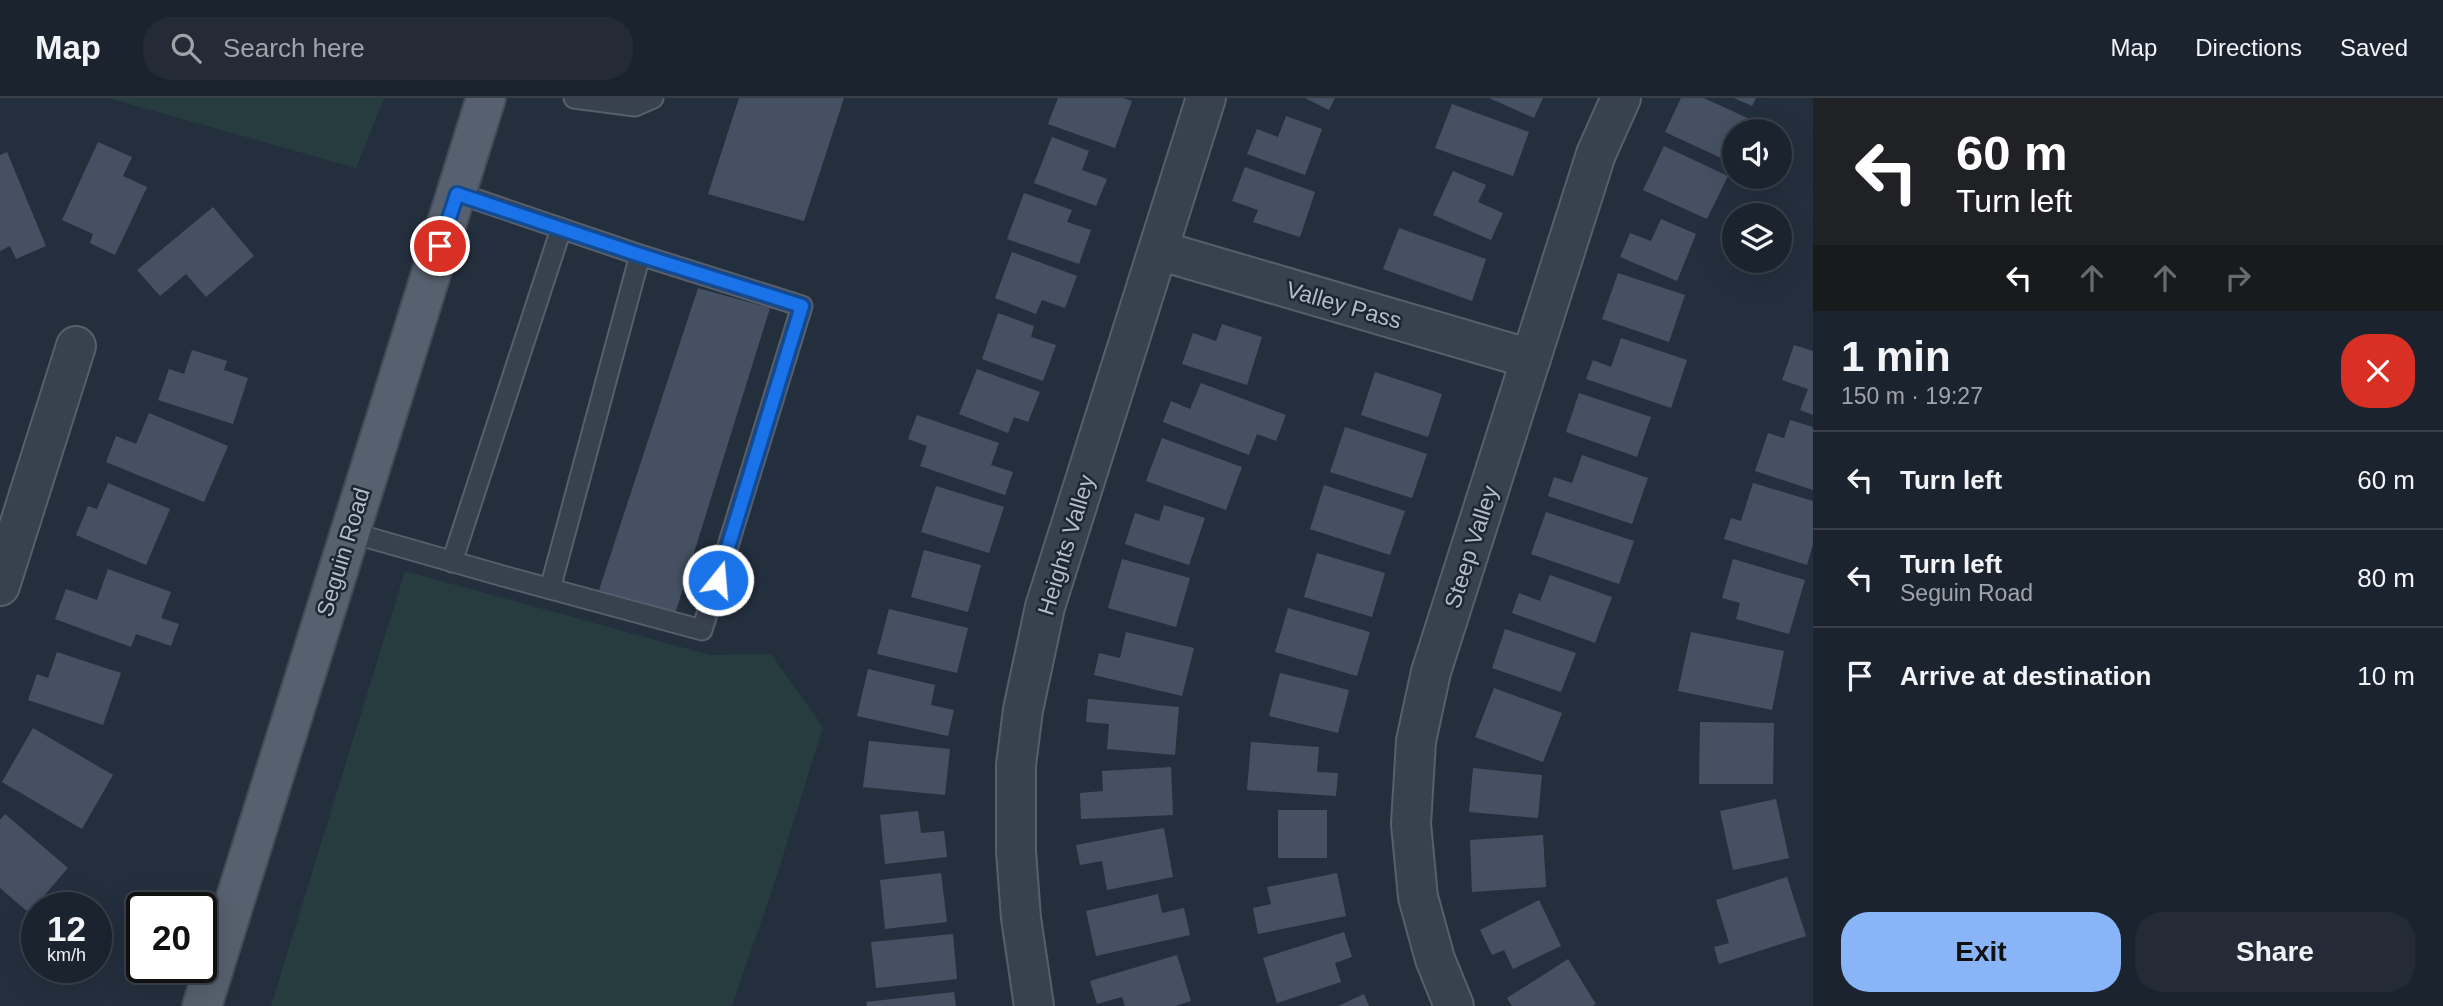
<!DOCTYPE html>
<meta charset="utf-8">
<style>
body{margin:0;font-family:Arial,sans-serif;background:#242b36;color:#f1f3f6;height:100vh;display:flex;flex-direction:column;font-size:26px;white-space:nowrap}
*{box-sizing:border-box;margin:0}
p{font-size:23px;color:#a0a4aa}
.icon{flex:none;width:38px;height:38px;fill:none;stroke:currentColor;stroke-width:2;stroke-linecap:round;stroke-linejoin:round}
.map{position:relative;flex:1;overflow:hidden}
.drawer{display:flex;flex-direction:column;background:#1b232e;width:630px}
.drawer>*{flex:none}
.guide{background:#202124;color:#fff;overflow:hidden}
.buttons{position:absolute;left:1722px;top:21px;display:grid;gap:14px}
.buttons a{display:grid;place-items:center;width:70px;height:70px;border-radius:50%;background:#1b232e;box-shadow:0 7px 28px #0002,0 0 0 2px #39404a;font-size:35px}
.speed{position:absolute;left:21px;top:794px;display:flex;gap:14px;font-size:35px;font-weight:700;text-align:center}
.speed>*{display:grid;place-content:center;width:91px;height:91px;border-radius:50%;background:#1b232e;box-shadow:0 7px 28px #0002,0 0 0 2px #39404a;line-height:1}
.speed small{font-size:18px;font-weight:400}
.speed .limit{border:4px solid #111;border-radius:10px;background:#fff;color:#111}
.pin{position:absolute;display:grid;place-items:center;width:60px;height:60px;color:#fff;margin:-30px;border:4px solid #fff;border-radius:50%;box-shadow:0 2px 7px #0007}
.me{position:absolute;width:77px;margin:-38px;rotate:17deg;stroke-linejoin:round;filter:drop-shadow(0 0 5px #0008)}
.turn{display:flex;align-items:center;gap:24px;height:147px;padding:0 28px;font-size:32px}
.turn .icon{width:91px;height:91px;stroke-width:2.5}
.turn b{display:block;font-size:49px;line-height:60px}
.lanes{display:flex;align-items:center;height:66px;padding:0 28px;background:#0003;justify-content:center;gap:35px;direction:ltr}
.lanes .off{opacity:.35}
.round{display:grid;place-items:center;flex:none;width:74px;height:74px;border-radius:28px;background:#242b36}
.summary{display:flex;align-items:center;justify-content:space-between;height:119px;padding:0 28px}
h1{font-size:42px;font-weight:800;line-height:52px}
.action{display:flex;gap:14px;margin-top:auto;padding:14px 28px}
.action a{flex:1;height:80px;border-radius:28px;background:#8ab4f8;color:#111;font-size:28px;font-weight:800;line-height:80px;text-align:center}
.action a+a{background:#242b36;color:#f1f3f6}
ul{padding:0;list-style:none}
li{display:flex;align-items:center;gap:21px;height:98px;padding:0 28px;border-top:2px solid #39404a}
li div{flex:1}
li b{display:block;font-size:26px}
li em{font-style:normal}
header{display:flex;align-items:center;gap:42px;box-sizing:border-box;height:98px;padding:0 35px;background:#1b232e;border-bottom:2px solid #39404a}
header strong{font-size:33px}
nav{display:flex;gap:38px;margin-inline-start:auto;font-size:24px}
.search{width:490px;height:63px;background:#242b36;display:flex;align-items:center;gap:18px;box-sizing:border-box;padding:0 24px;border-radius:28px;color:#a0a4aa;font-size:26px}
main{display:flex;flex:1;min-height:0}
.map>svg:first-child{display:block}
</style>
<header>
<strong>Map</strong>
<div class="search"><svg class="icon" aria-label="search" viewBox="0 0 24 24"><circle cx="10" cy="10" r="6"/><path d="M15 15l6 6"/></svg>Search here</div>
<nav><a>Map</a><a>Directions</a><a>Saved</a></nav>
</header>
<main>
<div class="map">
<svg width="1813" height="908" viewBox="0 0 1813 908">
<rect width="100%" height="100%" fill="#242f3e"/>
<!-- green -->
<path fill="#263c3f" d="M108 0H384L356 70Z
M405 473 710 557 771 556 823 629 776 780 732 908H271Z"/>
<!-- building -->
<path fill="#455162" d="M739 0H844L804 123 708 96Z
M1058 0H1123L1132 3 1115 50 1048 26Z
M1305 0H1335L1329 12Z
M1489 0H1543L1534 20Z
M1681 0H1704L1758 25 1754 33H1734V66L1665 34Z
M1734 0H1756L1752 8Z
M1452 6 1529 34 1513 78 1435 50Z
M1286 18 1322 31 1305 77 1247 56 1257 31 1278 39Z
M1052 39 1089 53 1082 72 1107 81 1096 108 1034 85Z
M98 44 132 59 123 78 147 89 115 157 90 145 93 136 62 122Z
M1664 48 1728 78 1707 121 1643 92Z
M7 54 46 148 16 161 10 148 0 153V57Z
M1245 69 1315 94 1300 139 1253 124 1258 112 1232 103Z
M1453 73 1486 87 1478 104 1503 115 1491 142 1433 117Z
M1024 95 1072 112 1067 124 1091 132 1079 166 1007 141Z
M213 109 254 158 206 199 186 176 160 198 137 172Z
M1661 121 1696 136 1677 183 1620 159 1630 135 1651 143Z
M1399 130 1486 161 1472 203 1383 171Z
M1012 154 1077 178 1065 210 1042 202 1036 216 995 200Z
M1618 175 1685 197 1669 244 1602 221Z
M698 190 770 210 675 516 599 492Z
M998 215 1034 228 1031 239 1056 247 1043 283 982 261Z
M1222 226 1262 239 1247 287 1182 266 1193 235 1216 243Z
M1621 240 1687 262 1671 310 1586 281 1593 262 1611 269Z
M1794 247 1813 253V317L1800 312 1808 291 1782 282Z
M192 252 227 263 224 272 248 280 233 326 158 302 169 271 184 276Z
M977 271 1040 294 1028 324 1014 319 1008 335 959 316Z
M1375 274 1442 296 1428 339 1361 317Z
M1201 285 1286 317 1276 343 1257 336 1249 357 1163 324 1171 303 1190 311Z
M1579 295 1651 319 1637 359 1566 334Z
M149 315 228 348 204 404 106 364 116 338 136 346Z
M917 317 999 345 991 367 1013 374 1005 397 920 368 927 348 908 341Z
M1790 322 1813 329V392L1755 373 1768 335 1784 340Z
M1345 329 1427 356 1412 400 1330 374Z
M1162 340 1242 369 1226 412 1146 383Z
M1582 357 1648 380 1632 426 1548 398 1554 379 1572 385Z
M108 385 170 411 146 467 76 437 88 408 97 411Z
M1753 385 1813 403V446L1807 467 1724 441 1731 420 1741 423Z
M1324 387 1405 413 1390 457 1310 431Z
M936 388 1004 409 989 455 921 434Z
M1164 407 1205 420 1189 467 1125 446 1135 415 1159 423Z
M1546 414 1634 443 1619 486 1531 456Z
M924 452 981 467 968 514 911 499Z
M1317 455 1385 475 1372 519 1304 499Z
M1122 461 1190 480 1176 529 1108 510Z
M1733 461 1805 482 1789 536 1736 521 1740 505 1722 500Z
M108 471 171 494 161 520 179 526 171 548 136 536 131 549 55 521 66 491 97 502Z
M1550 477 1612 499 1595 545 1512 515 1519 495 1540 503Z
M1288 510 1370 534 1357 578 1275 554Z
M889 511 968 530 957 575 877 556Z
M1505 531 1576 555 1561 594 1492 570Z
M1126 534 1194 550 1182 598 1094 577 1099 555 1120 560Z
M1691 534 1784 553 1772 612 1678 593Z
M57 554 121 575 103 627 28 602 37 576 48 580Z
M868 571 935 587 931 607 954 612 948 638 857 618Z
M1280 575 1349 592 1338 635 1269 618Z
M1494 590 1562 615 1543 664 1475 639Z
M1088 601 1179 609 1175 657 1107 651 1109 626 1086 624Z
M1700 624 1774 625 1773 686H1699Z
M33 630 113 677 82 731 2 684Z
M869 643 950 651 945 697 863 689Z
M1251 644 1319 649 1317 674 1338 675 1336 698 1247 692Z
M1171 669 1173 717 1081 721 1080 695 1103 693 1102 673Z
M1473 670 1542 677 1538 720 1469 714Z
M1776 701 1789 760 1733 772 1720 713Z
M1278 712H1327V760H1278Z
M918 713 921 735 944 733 947 759 885 766 880 717Z
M5 716 68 770 29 815 0 790V722Z
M1164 730 1173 779 1107 792 1102 763 1080 767 1076 747Z
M1543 737 1546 789 1472 794 1470 742Z
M941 775 947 824 885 831 880 782Z
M1337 775 1346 818 1258 836 1253 810 1271 806 1267 789Z
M1787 779 1806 838 1719 866 1714 849 1729 845 1716 802Z
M1158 796 1162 815 1184 810 1190 837 1096 858 1086 813Z
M1539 802 1561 848 1513 871 1504 852 1492 857 1480 832Z
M1344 834 1352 859 1335 865 1341 884 1277 905 1263 860Z
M953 836 957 881 876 890 871 844Z
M1177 857 1191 903 1175 908H1125L1122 899 1097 906 1090 883Z
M1568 861 1596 906 1593 908H1512L1507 900Z
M954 894 956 908H867L866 904Z
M1364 896 1369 908H1338Z"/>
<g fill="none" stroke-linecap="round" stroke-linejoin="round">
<!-- lane casing -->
<g stroke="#565f6c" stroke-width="23">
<path id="lane" d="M574 0 635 8 653 0
M349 434 503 478 702 532 802 208 640 157 457 95
M452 464 561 131
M550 491 640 157"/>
</g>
<!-- street casing -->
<g stroke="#565f6c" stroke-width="42">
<path id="street" d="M1158 152 1531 261
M0 488 76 248
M1034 908 1021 820 1016 753V667L1023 612 1045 509 1206 0
M1454 908 1435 861 1418 799 1411 726 1416 643 1431 574 1596 56 1621 0"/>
</g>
<!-- primary casing -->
<g stroke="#414a57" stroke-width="42">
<path id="primary" d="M202 908 486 0"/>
</g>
<!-- lane -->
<use href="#lane" stroke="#38414e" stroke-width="19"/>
<!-- street -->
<use href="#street" stroke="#38414e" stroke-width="38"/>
<!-- primary -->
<use href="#primary" stroke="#56606e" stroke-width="38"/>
</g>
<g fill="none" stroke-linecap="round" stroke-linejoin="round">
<!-- route casing -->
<g stroke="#114b97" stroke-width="18">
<path id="route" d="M440 148 457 96 640 157 802 208 718 482"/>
</g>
<!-- route -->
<use href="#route" stroke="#1a73e8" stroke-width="12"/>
</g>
<g text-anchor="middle" stroke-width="5" stroke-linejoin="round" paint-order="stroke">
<!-- street labels -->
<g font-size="23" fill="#b4bcc9" stroke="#1d2633">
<text transform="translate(1344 207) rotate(16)" y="8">Valley Pass</text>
<text transform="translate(1066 447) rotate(-73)" y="8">Heights Valley</text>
<text transform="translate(1471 449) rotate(-72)" y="8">Steep Valley</text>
<text transform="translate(343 454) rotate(-73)" y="8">Seguin Road</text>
</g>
</g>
</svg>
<div class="buttons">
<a><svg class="icon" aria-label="sound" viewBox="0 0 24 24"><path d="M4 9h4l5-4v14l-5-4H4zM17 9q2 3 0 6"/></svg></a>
<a><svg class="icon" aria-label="layers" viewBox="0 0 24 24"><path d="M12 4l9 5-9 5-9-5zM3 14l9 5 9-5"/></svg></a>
</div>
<div class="speed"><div>12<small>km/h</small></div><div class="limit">20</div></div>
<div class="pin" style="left:440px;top:148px;background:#d93025"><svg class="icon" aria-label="arrive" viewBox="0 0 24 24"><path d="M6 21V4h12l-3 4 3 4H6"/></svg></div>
<svg class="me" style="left:718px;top:482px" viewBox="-20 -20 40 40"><circle r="17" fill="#1a73e8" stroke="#fff" stroke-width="3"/><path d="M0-11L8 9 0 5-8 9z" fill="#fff"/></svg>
</div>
<section class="drawer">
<div class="guide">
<div class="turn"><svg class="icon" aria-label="left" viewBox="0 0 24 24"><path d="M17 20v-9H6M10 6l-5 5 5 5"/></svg><div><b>60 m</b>Turn left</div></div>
<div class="lanes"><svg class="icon" aria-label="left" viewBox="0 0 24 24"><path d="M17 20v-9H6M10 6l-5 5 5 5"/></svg><svg class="icon off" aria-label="ahead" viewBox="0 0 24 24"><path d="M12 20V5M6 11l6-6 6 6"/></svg><svg class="icon off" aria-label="ahead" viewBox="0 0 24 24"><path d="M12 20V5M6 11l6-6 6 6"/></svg><svg class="icon off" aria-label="right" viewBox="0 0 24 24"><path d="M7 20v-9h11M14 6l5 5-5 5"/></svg></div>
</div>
<div class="summary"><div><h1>1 min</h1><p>150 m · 19:27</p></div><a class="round" style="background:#d93025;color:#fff"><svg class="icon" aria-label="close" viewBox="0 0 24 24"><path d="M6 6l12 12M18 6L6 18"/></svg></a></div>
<ul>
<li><svg class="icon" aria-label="left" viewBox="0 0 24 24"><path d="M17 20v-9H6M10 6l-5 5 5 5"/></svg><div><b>Turn left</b></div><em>60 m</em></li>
<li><svg class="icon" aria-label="left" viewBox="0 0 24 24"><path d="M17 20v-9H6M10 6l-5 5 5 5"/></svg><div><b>Turn left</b><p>Seguin Road</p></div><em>80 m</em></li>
<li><svg class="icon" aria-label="arrive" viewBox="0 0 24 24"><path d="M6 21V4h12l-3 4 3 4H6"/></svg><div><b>Arrive at destination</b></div><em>10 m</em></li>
</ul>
<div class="action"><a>Exit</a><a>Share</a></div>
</section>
</main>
